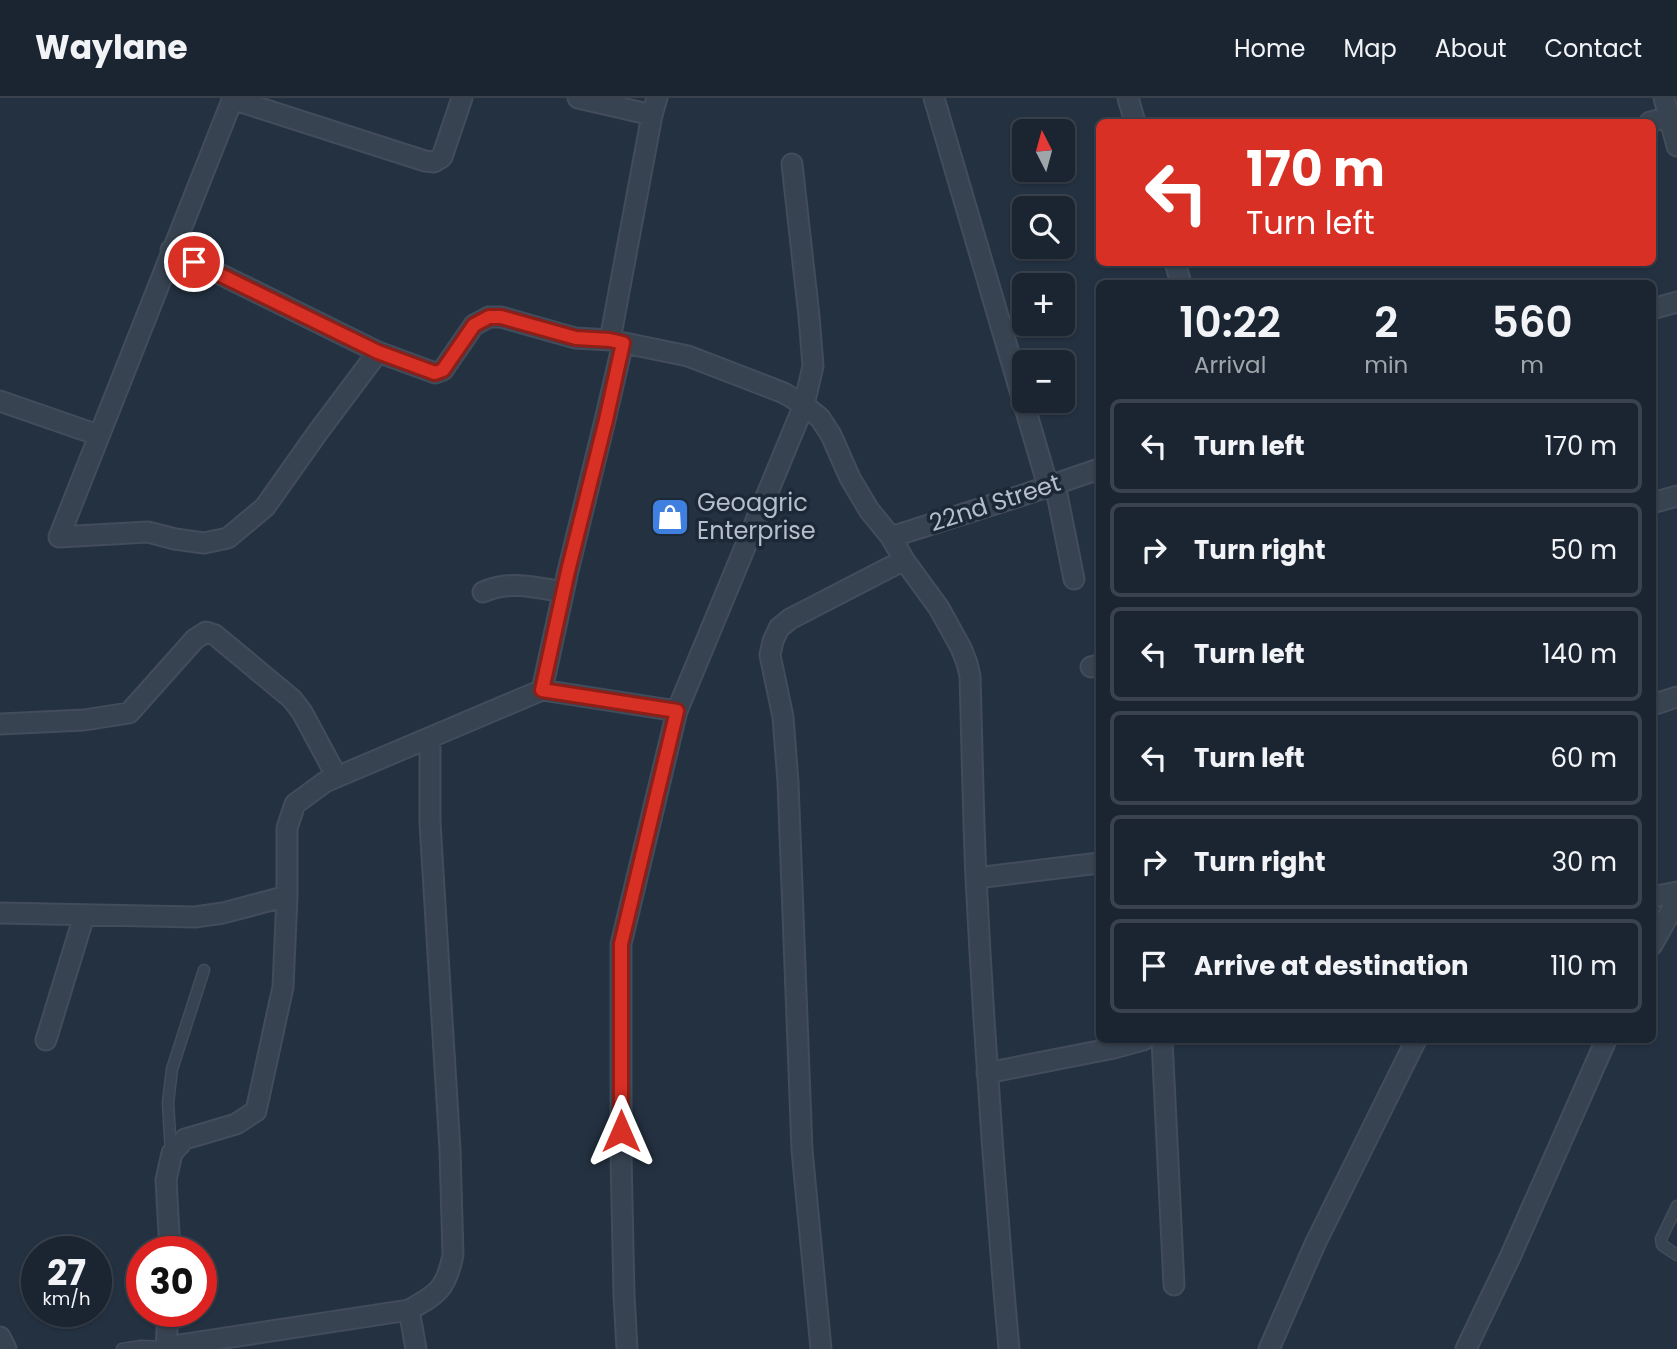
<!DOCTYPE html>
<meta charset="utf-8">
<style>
body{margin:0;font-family:Poppins,sans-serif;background:#242d39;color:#f1f3f6;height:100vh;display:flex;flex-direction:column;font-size:26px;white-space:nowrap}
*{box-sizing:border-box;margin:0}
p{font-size:23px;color:#a0a5ab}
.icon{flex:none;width:38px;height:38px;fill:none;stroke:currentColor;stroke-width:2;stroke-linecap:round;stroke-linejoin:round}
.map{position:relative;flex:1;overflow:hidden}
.sheet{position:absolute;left:1096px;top:182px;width:560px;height:763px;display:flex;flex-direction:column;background:#1b2531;border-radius:10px;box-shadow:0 2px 5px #0004,0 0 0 2px #39424d}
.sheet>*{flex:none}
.hud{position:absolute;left:1096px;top:21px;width:560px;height:147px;border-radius:10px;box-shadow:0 2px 5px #0004,0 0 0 2px #39424d;background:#d93025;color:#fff;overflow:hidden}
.needle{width:46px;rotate:354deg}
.tools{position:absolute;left:1012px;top:21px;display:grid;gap:14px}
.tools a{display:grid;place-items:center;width:63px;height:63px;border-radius:10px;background:#1b2531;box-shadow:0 2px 5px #0004,0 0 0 2px #39424d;font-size:35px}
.speed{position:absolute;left:21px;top:1138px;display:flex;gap:14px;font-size:35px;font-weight:700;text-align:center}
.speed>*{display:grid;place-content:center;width:91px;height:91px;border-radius:50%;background:#1b2531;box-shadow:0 2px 5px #0004,0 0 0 2px #39424d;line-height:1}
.speed small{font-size:18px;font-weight:400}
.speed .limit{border:10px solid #d22;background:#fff;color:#111}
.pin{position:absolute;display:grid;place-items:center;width:60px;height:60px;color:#fff;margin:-30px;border:4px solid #fff;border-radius:50%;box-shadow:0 2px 7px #0007}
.me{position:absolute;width:77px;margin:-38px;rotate:0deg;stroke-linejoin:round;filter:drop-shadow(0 0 5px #0008)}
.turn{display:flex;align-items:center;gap:24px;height:147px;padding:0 35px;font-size:32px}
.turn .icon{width:91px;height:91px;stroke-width:2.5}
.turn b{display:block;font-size:49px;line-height:60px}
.eta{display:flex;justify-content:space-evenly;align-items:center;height:119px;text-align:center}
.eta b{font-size:42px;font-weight:600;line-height:49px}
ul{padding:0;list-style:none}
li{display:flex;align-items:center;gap:21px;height:94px;margin:0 14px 10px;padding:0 21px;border:4px solid #39424d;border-radius:10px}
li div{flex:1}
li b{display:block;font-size:26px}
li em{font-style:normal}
header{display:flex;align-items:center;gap:42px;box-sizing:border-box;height:98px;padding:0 35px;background:#1b2531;border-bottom:2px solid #39424d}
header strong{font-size:33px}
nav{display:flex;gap:38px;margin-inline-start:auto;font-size:24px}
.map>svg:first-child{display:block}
</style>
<header>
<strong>Waylane</strong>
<nav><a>Home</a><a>Map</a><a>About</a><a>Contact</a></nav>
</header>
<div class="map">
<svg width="1677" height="1251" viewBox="0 0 1677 1251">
<rect width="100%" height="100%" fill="#243141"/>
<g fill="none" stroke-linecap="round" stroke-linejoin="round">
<!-- lane casing -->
<g stroke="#424c5a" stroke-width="13">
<path id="lane" d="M171 1055 168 1005 172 971 204 872
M1677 1108 1661 1141 1662 1147 1677 1157
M122 1251 141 1248 166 1249"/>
</g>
<!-- street casing -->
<g stroke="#424c5a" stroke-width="23">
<path id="street" d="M233 0 59 439 148 434 175 441 204 445 228 440 265 409 318 334 378 254
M578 0 652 17
M934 0 1048 388
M1128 0 1135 24
M1664 0 1677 48
M232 1 425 63 434 64 442 59 462 0
M1650 24 1669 19
M171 152 378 254 435 275 443 272 474 227 489 219H501L575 240 610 242 688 258 784 295 804 307 820 320 831 337 850 380 869 412 891 439 904 462 939 510 961 550 967 565 970 578C972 645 973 712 976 780 984 937 995 1094 1009 1251
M1175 164 1181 186
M1652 211 1677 204
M610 242 652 17 657 0
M0 303 98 337
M1055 386 1074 481
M1652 405 1677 398
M891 439 1017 399 1099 371
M483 494C511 482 534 489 563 494
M1091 569 1099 567
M542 592 568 473 605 322 623 245
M1652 607 1677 599
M0 626 84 622 129 615 195 541 206 534 215 537 292 601 302 614 337 679
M976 780 1099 765
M1652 799 1677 794
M0 815 195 819 223 815 287 798
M1652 847 1677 802
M46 942 84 818
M1162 942 1174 1187
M987 975 1114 950 1143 942
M170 1153 166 1082 172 1055 185 1041 236 1026 256 1013 283 889 287 798V730L295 706 325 684 542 592 677 613
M409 1212 416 1251
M0 1239 6 1251
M166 1249 409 1212C438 1196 446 1191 453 1157L450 1052 430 725V640
M166 1251 168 1213
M627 1251 624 1197 621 1057V846L677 613 804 307 813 268 809 218 792 66
M821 1251 802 1052 788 684 783 619 770 557 773 543 779 530 790 521 904 462
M1269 1251 1315 1146 1416 942
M1466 1251 1511 1157 1606 942"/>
</g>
<!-- lane -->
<use href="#lane" stroke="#384351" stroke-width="10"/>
<!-- street -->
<use href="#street" stroke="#384351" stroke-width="19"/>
</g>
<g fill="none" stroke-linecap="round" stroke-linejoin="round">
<!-- route casing -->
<g stroke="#8d1f18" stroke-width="18">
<path id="route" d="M194 164 378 254 435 275 443 272 474 227 489 219H501L576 240 610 242 623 245 606 322 568 473 542 592 677 613 621 846V1033"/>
</g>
<!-- route -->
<use href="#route" stroke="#d93025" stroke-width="12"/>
</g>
<!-- icons -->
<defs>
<g id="shop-square" transform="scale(2.0125)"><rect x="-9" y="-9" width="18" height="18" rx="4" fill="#3f7fe0" stroke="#1d2836"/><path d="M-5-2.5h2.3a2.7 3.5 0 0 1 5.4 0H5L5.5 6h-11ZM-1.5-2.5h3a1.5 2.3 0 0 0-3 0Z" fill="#fff"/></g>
</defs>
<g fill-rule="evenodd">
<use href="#shop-square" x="670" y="419"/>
</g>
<g text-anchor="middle" stroke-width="7" stroke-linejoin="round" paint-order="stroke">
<!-- poi labels -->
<g font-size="24" fill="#b5becb" stroke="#1d2836" text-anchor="start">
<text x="697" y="413">Geoagric<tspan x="697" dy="28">Enterprise</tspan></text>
</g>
<!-- street labels -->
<g font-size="24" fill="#b5becb" stroke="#1d2836">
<text transform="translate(995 405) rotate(-18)" y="8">22nd Street</text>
</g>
</g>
</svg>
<div class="tools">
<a><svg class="needle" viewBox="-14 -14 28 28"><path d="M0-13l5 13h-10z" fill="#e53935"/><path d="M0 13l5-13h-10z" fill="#a0a5ab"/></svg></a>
<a><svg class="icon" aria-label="search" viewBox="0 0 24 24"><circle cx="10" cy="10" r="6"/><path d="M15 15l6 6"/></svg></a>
<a>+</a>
<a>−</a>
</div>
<div class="speed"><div>27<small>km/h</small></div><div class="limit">30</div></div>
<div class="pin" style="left:194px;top:164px;background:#d93025"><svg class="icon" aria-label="arrive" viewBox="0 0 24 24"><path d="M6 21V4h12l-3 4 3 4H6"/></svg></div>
<svg class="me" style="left:621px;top:1033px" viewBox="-20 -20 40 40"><path d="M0-17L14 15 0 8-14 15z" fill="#d93025" stroke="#fff" stroke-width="4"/></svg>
<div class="hud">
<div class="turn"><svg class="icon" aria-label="left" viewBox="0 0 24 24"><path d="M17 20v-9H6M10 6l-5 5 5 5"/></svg><div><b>170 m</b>Turn left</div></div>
</div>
<section class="sheet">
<div class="eta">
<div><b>10:22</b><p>Arrival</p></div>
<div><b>2</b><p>min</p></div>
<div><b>560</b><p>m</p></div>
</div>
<ul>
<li><svg class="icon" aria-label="left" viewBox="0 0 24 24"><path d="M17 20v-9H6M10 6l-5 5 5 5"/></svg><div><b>Turn left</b></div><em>170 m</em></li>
<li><svg class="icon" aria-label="right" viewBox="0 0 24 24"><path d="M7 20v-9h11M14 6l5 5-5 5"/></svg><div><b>Turn right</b></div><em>50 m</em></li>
<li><svg class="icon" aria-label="left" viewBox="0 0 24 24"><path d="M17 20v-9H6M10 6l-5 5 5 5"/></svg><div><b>Turn left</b></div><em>140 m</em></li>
<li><svg class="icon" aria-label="left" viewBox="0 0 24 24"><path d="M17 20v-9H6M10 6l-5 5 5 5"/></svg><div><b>Turn left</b></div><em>60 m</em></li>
<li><svg class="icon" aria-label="right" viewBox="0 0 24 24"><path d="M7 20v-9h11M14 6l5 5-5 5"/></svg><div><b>Turn right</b></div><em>30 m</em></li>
<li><svg class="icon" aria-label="arrive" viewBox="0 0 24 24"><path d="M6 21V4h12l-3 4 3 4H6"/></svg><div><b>Arrive at destination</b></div><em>110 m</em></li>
</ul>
</section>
</div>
